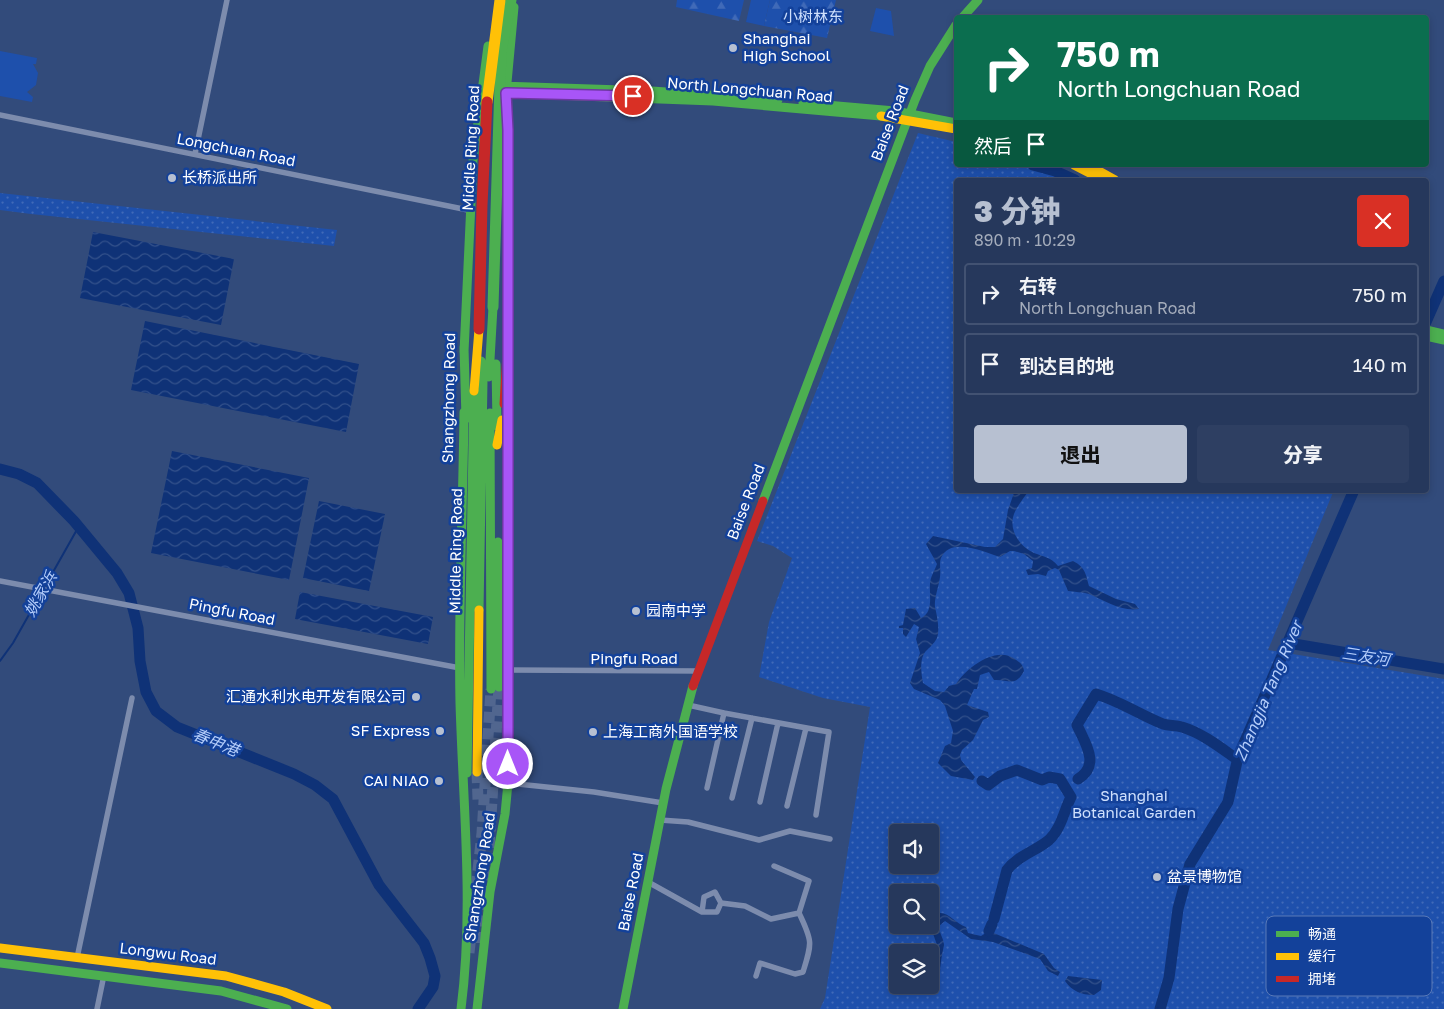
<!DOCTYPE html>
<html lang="zh">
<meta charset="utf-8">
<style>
body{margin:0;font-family:"Golos Text","Noto Sans SC",sans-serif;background:#2e3f62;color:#f1f3f6;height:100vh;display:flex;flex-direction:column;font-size:19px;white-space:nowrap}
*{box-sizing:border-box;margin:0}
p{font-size:16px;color:#a4acbb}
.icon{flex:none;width:28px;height:28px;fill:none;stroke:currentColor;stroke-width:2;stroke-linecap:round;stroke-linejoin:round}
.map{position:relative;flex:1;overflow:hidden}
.side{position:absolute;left:954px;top:178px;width:475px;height:315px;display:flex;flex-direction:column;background:#26385c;border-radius:5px;box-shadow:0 2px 8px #0003,0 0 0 1px #425272}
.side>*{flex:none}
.top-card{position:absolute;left:954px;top:15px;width:475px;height:152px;border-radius:5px;box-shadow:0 2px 8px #0003,0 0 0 1px #425272;background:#0b6e4f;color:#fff;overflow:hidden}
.fabs{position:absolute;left:889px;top:824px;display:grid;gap:10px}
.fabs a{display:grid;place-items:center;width:50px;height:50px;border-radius:5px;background:#26385c;box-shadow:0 2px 8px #0003,0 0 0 1px #425272;font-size:25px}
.pin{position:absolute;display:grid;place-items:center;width:42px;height:42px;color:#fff;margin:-21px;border:2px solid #fff;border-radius:50%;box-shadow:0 1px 5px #0007}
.me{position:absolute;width:55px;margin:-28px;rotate:0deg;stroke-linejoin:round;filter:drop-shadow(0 0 4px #0008)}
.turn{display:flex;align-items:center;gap:18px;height:105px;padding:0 20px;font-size:22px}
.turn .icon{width:65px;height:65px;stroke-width:2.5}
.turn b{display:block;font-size:35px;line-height:42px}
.then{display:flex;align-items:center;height:48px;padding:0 20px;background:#0003;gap:10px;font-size:19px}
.round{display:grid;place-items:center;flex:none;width:52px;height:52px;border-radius:5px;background:#2e3f62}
.summary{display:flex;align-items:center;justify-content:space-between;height:85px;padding:0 20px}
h1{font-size:30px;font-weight:800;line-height:38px;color:#b7c0d1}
.action{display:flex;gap:10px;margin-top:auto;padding:10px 20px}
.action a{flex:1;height:58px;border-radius:5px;background:#b7c0d1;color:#111;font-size:20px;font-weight:800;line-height:58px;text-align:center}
.action a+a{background:#2e3f62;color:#f1f3f6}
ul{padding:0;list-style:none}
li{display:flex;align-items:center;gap:15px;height:62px;margin:0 10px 8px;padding:0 10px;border:2px solid #425272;border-radius:5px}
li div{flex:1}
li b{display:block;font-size:19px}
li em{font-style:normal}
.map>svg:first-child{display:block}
</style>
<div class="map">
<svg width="1444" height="1009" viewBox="0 0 1444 1009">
<defs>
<pattern id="forest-firs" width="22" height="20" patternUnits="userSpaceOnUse" patternTransform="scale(1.25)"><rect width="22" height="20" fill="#1e50ac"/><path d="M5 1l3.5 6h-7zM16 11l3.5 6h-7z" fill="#406ab8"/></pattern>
<pattern id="park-dots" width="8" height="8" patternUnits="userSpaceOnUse" patternTransform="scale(1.25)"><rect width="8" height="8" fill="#1e50ac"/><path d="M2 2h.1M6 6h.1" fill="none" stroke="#406ab8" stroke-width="1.8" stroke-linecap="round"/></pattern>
<pattern id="water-waves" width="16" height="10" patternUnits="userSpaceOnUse" patternTransform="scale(1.25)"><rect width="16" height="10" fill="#0f3277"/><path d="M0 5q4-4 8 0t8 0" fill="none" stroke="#33518b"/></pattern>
</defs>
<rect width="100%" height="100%" fill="#324b7b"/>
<!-- grass -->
<path fill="#1e50ac" d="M751 0H770L764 26 746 22Z
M876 8 891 11 894 36 870 31Z
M0 51 37 58 36 64H33L38 73 36 85 27 92 33 97 32 102 0 96Z"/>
<!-- forest -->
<path fill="url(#forest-firs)" d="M677 0H744L739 21 676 7Z
M770 0H836L827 38 764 26Z"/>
<!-- park -->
<path fill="url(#park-dots)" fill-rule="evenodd" d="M918 133 956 142V165H1045L1085 180H956V490H1334L1268 650 1444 679V1009H820L825 998 870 707 823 698 759 677 769 622 792 558 773 546 757 541ZM898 832H930V865H898ZM898 892H930V925H898ZM898 952H930V985H898Z
M0 193 337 230 334 246 31 214 0 210Z"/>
<!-- water -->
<path fill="url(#water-waves)" d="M93 232 234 259 221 325 80 298Z
M145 321 359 364 346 432 131 390Z
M172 451 309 478 289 580 151 553Z
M1015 490H1029C1024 498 1017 506 1014 514 1008 530 1020 547 1034 553 1044 557 1051 557 1058 566L1073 561C1085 567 1086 574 1089 586L1116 599 1135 604 1139 609C1121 612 1104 600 1089 594 1082 592 1075 592 1068 591L1059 570 1055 568 1048 571 1046 576 1038 574 1028 575 1026 570 1032 568 1033 561 1024 554 1014 551H1010L1000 557C985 552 950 536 941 558 939 563 941 570 940 577 939 586 934 598 935 607 937 616 939 625 938 634 937 641 932 645 927 650 919 657 921 673 923 683L935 691 944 692 949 686 956 684C966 668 996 645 1015 659 1020 663 1023 664 1024 671 1015 688 1008 679 994 680L989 672 980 675 977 689H974L967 705 988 712 989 717 983 720 973 740 962 750 960 755 961 760 975 777 973 780 951 776 938 763 945 746 951 743 953 731 945 706 940 700 914 689 910 683 920 653 916 639 919 627 914 624 906 637 903 634V628H899V626L903 625 906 609 915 608 921 618C934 612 929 595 930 584 930 577 935 570 937 564L926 544 933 536 985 547H995L1003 539 1008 510Z
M319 501 385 514 369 591 303 578Z
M300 592 433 617 428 644 295 619Z
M940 913C950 913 956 924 966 927L968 933 981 936 989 931 1044 954 1054 968 1060 972 1058 976 1048 971 1040 959 993 942 971 939 945 921 939 926C939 933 944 939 944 945 942 955 940 964 940 974L936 977 932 989 920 985H930V963L937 945 930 925 931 919Z
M1068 976 1102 980 1101 990 1094 995C1081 995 1072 991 1065 981Z"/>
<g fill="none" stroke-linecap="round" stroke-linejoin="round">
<!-- stream -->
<path stroke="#0f3277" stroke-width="2" d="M0 661 13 643 79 526"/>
<!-- river -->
<path stroke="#0f3277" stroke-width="11" d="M1033 165 1055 171 1075 180
M1426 322 1444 281
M0 469 19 474 37 483 74 521 117 573 129 593 138 628 140 661 146 692 156 711 177 727 294 774 315 785 333 799 379 885 424 943 430 958 435 976 433 987 418 1009
M1288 643 1444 669
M1078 779C1101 765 1085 743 1077 725L1096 694C1120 701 1140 715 1163 724 1169 726 1175 725 1182 727 1202 733 1221 748 1238 760
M982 781 988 785 1000 776 1017 770 1042 780 1049 777 1060 779 1071 797C1064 811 1061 829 1049 840 1036 851 1017 856 1007 870L994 919
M989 931 992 924
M1160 1009 1169 978 1178 909 1190 864 1228 802 1238 757 1354 490"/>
<!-- highway-tunnel -->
<path stroke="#51668f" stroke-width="11" stroke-dasharray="11 5.5" stroke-linecap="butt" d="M477 772 478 800
M486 897 499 687
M481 943 483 891
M469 953 482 833 491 689"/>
<!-- street -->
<path stroke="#7d8cad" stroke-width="5.5" d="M0 115 468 210
M195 154 227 0
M0 581 460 668
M509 670 699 671
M688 705 724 713
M508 783 594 792 663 803
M707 788 724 713 829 732 816 815
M732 798 752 718
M760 802 778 723
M787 806 806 728
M660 820 688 822 759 840 790 831 830 839
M774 866 809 881 799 913
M648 882 702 912H717L721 903 715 892 704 897 702 912
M721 903 745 906 771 919 799 913C813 942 812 943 803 972L795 974 760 963 756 976
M77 958 132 698
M97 1009 104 975"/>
<!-- fast -->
<path stroke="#4caf50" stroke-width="9" d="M962 18 978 0
M501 86 652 91 778 100
M501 93 713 101 881 116
M803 103 895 111 956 123
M1426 330 1444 334
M1426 336 1444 340
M508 344 506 93 514 7
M464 347 466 419
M464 352 473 160 488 46
M496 364 497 426
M489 377 493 307
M490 413 491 689
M763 501 915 100 930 66 956 25
M498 542 499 687
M479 610 483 381 481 361
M467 773 474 391
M0 963 221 991 287 1009
M461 1009C474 908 463 805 460 703 458 606 463 509 464 412
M477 1009 490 892 505 814 508 783V397
M623 1009 666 789 693 686"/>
<!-- slow -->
<path stroke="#ffc107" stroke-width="9" d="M881 116 956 129
M1074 165 1103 180
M1088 165 1115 180
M474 391 479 329
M497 445 502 420
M477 772 479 610
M0 948 226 976 284 992 327 1009"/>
<!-- jam -->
<path stroke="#c62828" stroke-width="9" d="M504 404 508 337
M693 686 763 501"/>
<!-- fast-bridge -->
<path stroke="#4caf50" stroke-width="11" d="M493 307 501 51 511 0"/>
<!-- slow-bridge -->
<path stroke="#ffc107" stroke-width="11" d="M487 102 500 0"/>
<!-- jam-bridge -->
<path stroke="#c62828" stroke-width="11" d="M479 329 482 205 487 102"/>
</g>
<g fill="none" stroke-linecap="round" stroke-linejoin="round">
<!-- route casing -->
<g stroke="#6d37a1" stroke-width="12">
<path id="route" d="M508 764V130L506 93 633 96"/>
</g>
<!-- route -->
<use href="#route" stroke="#a855f7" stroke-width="9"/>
</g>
<!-- markers -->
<g fill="#b7c0d1" stroke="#13419a" stroke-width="2">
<circle cx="733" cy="48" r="5"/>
<circle cx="172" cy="178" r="5"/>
<circle cx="636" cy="611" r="5"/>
<circle cx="416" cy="697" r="5"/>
<circle cx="440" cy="731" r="5"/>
<circle cx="593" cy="732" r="5"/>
<circle cx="439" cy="781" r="5"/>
<circle cx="1157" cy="877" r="5"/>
</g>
<g text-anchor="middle" stroke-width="5" stroke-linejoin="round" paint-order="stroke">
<!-- park labels -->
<g font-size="15" fill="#cfe0fd" stroke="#13419a">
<text x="813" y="22">小树林东</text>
<text x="1134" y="801">Shanghai<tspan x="1134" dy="17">Botanical Garden</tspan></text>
</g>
<!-- poi labels -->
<g font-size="15" fill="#fff" stroke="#13419a" text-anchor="start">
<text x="743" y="44">Shanghai<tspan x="743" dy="17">High School</tspan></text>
<text x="182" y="183">长桥派出所</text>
<text x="646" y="616">园南中学</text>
<text x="406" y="702" text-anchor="end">汇通水利水电开发有限公司</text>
<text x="430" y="736" text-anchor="end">SF Express</text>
<text x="603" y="737">上海工商外国语学校</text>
<text x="429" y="786" text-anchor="end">CAI NIAO</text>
<text x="1167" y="882">盆景博物馆</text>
</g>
<!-- street labels -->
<g font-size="15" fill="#fff" stroke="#13419a">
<text transform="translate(750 90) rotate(5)" y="5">North Longchuan Road</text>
<text transform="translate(890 123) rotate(-69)" y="5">Baise Road</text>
<text transform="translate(471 148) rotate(-87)" y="5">Middle Ring Road</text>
<text transform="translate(236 150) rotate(11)" y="5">Longchuan Road</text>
<text transform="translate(449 398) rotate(-89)" y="5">Shangzhong Road</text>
<text transform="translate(746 502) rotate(-69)" y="5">Baise Road</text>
<text transform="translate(456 551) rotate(-89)" y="5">Middle Ring Road</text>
<text transform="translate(232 612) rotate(11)" y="5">Pingfu Road</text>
<text x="634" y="664">Pingfu Road</text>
<text transform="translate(480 877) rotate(-81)" y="5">Shangzhong Road</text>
<text transform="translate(631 892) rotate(-79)" y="5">Baise Road</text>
<text transform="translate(168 954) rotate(7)" y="5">Longwu Road</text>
</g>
<!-- water labels -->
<g font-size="16" font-style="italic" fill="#b4cdfa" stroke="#13419a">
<text transform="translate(40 594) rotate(-60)" y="6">姚家浜</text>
<text transform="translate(1366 656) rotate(9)" y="6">三友河</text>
<text transform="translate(1268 691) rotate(-67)" y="6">Zhangjia Tang River</text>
<text transform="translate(216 742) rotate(22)" y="6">春申港</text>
</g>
</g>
<!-- legend -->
<rect x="1266" y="916" width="166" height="80" rx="8" fill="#13419a" stroke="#5a7ab8" stroke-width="1"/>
<rect x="1276" y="931" width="23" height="6" fill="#4caf50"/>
<rect x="1276" y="953" width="23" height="7" fill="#ffc107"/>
<rect x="1276" y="976" width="23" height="6" fill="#c62828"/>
<g font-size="14" fill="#fff">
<text x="1308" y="939">畅通</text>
<text x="1308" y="961">缓行</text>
<text x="1308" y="984">拥堵</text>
</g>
</svg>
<div class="fabs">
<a><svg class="icon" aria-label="sound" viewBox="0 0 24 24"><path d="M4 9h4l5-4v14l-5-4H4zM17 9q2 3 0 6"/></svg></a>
<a><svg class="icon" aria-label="search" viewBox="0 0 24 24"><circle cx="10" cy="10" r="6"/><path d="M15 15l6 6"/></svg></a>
<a><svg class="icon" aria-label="layers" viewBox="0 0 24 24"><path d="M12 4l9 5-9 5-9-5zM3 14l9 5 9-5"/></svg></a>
</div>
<div class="pin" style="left:633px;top:96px;background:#d93025"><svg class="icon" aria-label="arrive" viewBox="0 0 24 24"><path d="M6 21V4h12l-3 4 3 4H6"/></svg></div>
<svg class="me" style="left:508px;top:764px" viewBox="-20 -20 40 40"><circle r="17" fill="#a855f7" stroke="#fff" stroke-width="3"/><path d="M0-11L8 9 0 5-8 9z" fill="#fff"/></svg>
<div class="top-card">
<div class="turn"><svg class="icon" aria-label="right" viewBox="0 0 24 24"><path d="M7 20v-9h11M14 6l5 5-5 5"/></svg><div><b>750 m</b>North Longchuan Road</div></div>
<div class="then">然后<svg class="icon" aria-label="arrive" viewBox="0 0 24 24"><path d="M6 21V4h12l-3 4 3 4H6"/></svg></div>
</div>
<section class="side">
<div class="summary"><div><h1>3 分钟</h1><p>890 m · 10:29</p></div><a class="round" style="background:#d93025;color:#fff"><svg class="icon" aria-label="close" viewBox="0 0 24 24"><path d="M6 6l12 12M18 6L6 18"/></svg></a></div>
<ul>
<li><svg class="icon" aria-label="right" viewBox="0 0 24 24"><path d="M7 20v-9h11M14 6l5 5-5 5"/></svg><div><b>右转</b><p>North Longchuan Road</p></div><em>750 m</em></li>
<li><svg class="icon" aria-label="arrive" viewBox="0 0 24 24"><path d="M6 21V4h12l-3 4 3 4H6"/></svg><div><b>到达目的地</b></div><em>140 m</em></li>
</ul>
<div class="action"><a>退出</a><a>分享</a></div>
</section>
</div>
